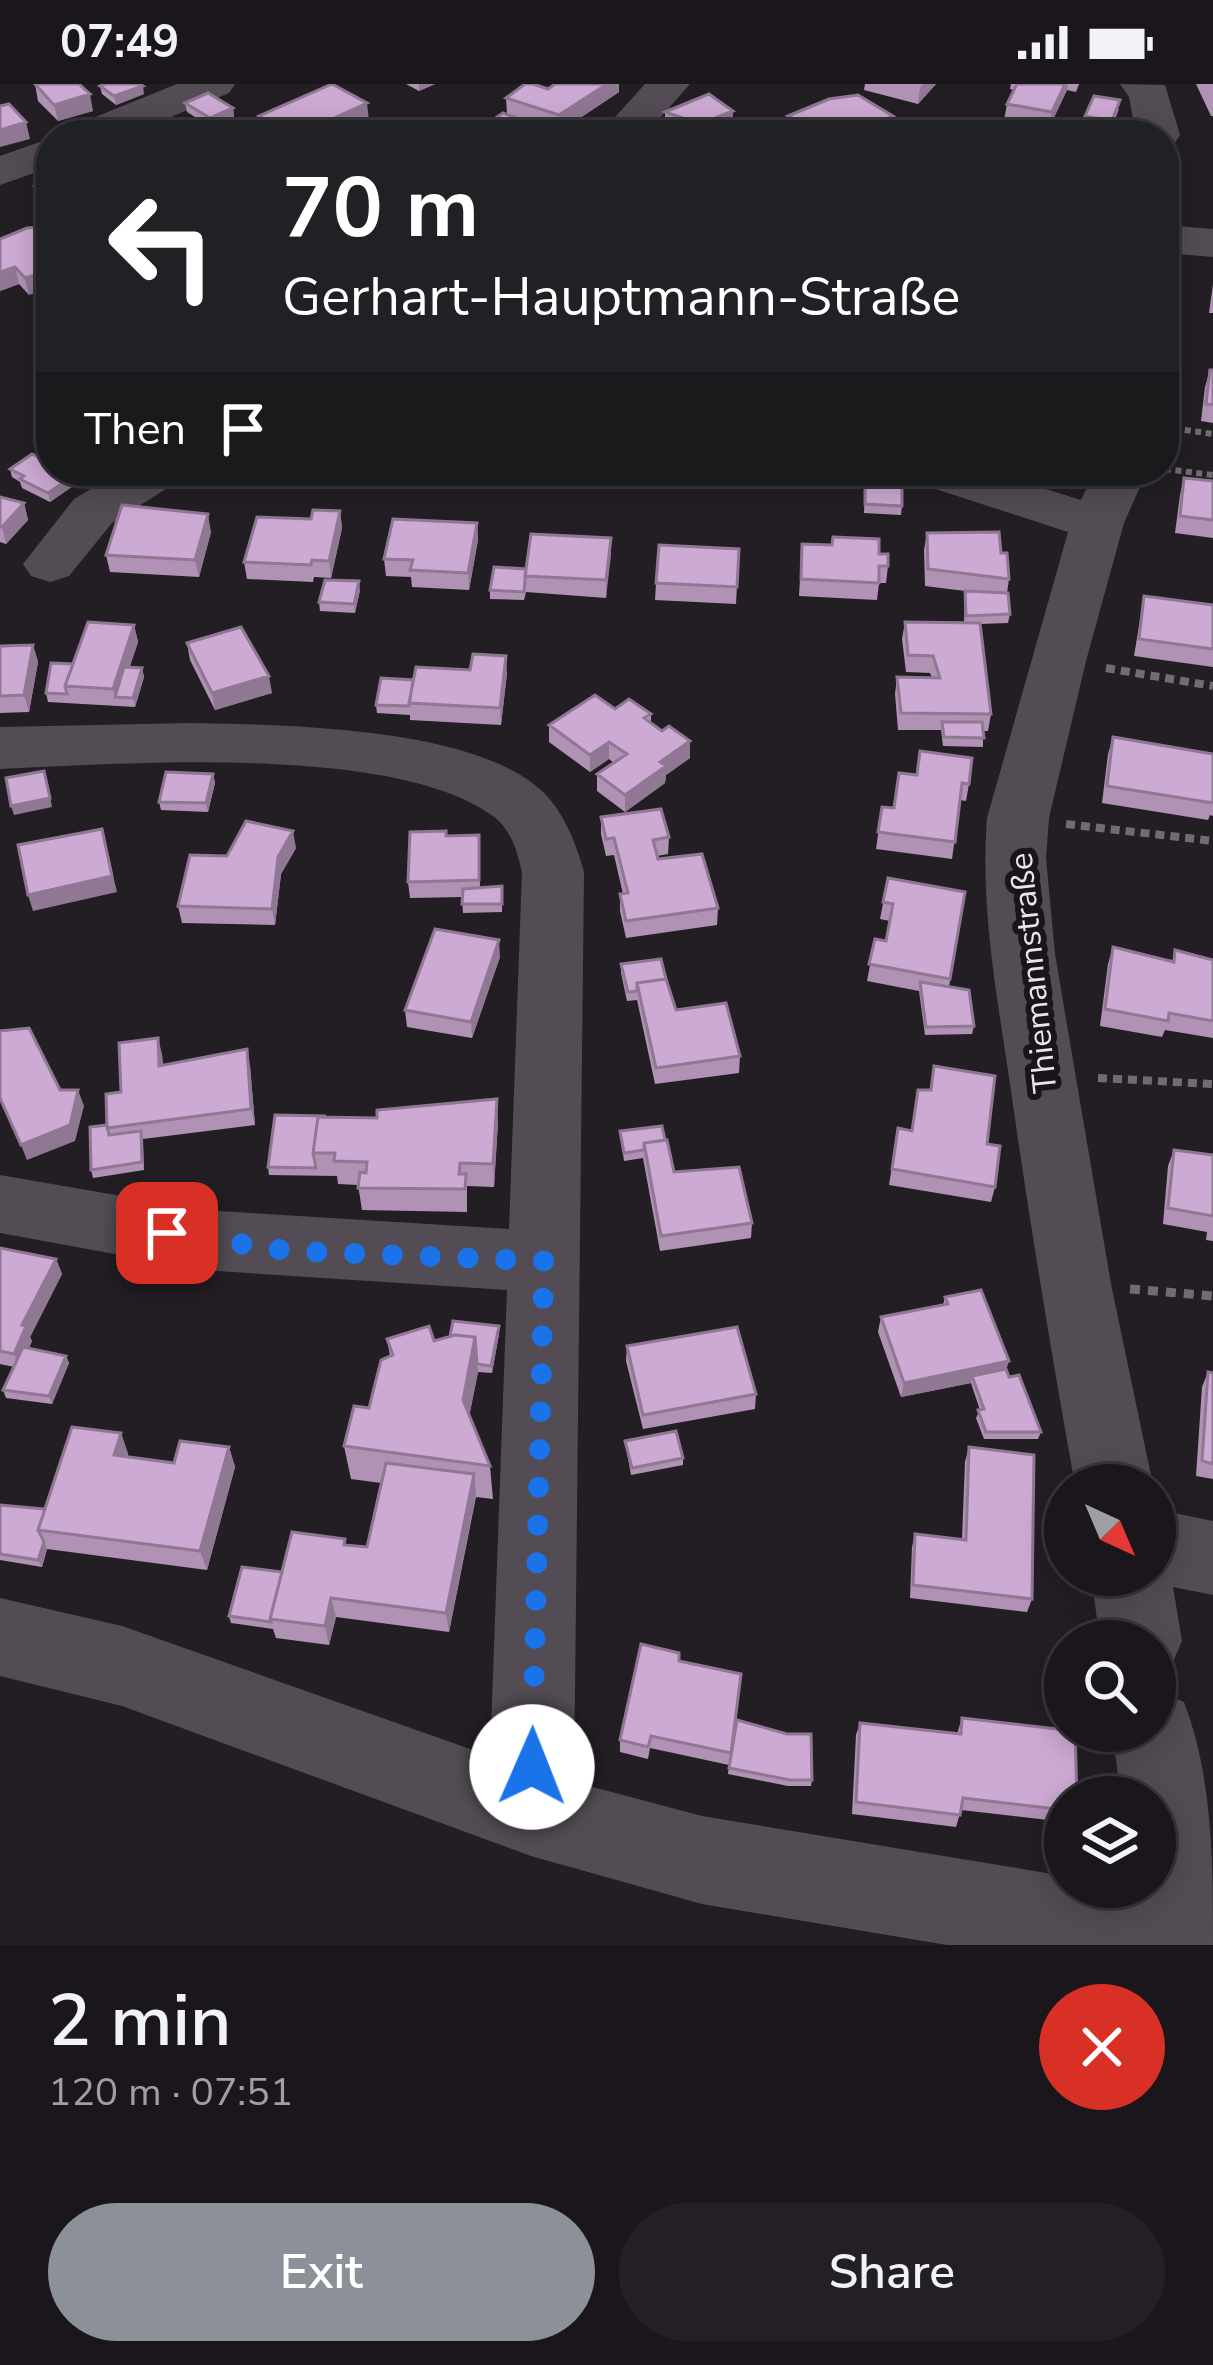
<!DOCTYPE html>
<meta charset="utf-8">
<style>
body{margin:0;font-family:"Nunito Sans",sans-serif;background:#231f24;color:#f1f3f6;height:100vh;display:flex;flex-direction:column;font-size:45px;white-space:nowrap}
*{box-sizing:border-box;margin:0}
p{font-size:39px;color:#9f9fa3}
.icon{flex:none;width:66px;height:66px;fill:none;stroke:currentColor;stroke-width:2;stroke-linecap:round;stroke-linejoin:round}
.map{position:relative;height:1861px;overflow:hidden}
.details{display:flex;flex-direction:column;background:#1a161b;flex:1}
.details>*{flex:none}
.top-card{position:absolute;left:36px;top:36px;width:1143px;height:366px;border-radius:48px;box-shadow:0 6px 30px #0003,0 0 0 3px #38353a;background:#202124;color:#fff;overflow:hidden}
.needle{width:78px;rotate:136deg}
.buttons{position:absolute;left:1044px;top:1380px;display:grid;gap:24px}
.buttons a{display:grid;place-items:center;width:132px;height:132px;border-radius:50%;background:#1a161b;box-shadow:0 6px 30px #0003,0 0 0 3px #38353a;font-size:60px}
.pin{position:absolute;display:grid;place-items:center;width:102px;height:102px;color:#fff;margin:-51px;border-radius:24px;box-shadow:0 6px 18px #0006}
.me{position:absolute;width:132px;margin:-66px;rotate:1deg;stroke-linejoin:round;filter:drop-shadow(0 0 9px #0008)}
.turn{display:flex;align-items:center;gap:42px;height:252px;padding:0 48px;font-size:54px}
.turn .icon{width:156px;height:156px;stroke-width:2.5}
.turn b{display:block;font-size:84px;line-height:102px}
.then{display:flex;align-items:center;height:114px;padding:0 48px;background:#0003;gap:24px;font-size:45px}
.round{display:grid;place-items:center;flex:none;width:126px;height:126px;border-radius:63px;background:#231f24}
.summary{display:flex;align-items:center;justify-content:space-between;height:204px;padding:0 48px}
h1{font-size:72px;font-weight:600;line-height:90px}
.action{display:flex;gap:24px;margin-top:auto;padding:24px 48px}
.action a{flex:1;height:138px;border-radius:72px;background:#8c9099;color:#fff;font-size:48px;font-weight:600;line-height:138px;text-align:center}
.action a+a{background:#231f24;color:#f1f3f6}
.status{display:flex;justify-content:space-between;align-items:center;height:84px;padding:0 60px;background:#1a161b;direction:ltr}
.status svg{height:33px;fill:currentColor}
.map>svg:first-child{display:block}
</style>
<div class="status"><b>07:49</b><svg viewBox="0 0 49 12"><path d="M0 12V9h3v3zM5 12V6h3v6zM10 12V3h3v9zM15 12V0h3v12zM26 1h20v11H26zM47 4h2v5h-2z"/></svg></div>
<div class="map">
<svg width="1213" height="1861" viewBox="0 0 1213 1861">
<rect width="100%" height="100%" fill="#231e24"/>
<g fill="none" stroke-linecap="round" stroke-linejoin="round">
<!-- path-far2 -->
<path stroke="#706c71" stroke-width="6" stroke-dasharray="6 4.5" stroke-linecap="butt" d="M1164 343 1213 350
M1165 385 1213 391"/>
<!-- path-far1 -->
<path stroke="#706c71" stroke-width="8" stroke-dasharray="9 6" stroke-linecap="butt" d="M1106 584 1213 602
M1066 740 1213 757
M1098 994 1213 1000"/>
<!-- path -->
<path stroke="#706c71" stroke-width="9" stroke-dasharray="10 8" stroke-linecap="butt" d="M1130 1205 1213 1212"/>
<!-- minor -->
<path fill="#534c54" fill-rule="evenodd" d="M177 0H235L229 9 127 51H67L73 42Z
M645 0H690L645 51H599Z
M1120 0 1165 1 1180 51 1174 60 1164 63V51H1136L1129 13Z
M51 54V83L0 101V72Z
M1164 141 1213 145V173L1164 169Z
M121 387H184L177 398 112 439 69 492 50 498 31 492 23 480 74 415Z
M247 387H347L340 398C312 405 282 405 254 398Z
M907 387H988L1081 416 1095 387H1147L1124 439 1086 577 1049 734 1046 774 1055 870 1111 1200 1153 1401H1075C1051 1268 1029 1134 1010 1000 997 912 980 823 987 734L1068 448 914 398Z
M191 639C282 641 472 642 542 707 564 728 576 759 584 788L574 1698 702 1732 1065 1792V1803H1112L1135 1809 1134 1803H1155V1713H1121L1112 1647H1155V1606L1184 1618C1213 1694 1213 1779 1213 1861H947L702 1820 531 1772 122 1622 0 1592V1514L122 1542 490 1672 507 1206 202 1186 0 1149V1091L202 1126 509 1145 522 788C517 767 511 745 493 732 393 659 123 680 0 685V643Z
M1155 1425 1213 1437V1511L1173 1503 1182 1557 1170 1585 1155 1591V1557H1100L1091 1491H1155Z"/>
</g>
<!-- wall -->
<path fill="#b092b5" d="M35 0 93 27 58 37 38 17Z
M406 0H435L419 7Z
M865 0H936L918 20 864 6Z
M1011 0H1079L1076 8 1067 6 1049 44 1004 36 1007 20 1014 6 1010 5Z
M1196 0H1213V32H1211Z
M100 2 144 10 116 21 102 10Z
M548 5 619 8 559 48 507 30 506 14Z
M185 19 233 24 234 33 211 43 187 28Z
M1119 25 1111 46 1084 41 1085 32Z
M733 27V35L700 49 665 36V28Z
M259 32 369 36 335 51H266L262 49Z
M788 32H893L892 48 885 51H769V46L787 38Z
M485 41 526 46 519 51H490L486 50Z
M51 95V126L39 119 35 102Z
M27 144 29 211 19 200 0 207Z
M1213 200V229H1209Z
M1210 286H1213V339L1201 337 1205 303Z
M51 338V368L43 364 39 347Z
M10 385 74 391 76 400 50 418 22 404 20 398 12 393Z
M643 387H674V389Z
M1184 394 1213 397V454L1175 449 1180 411Z
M865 400 902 422 901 431 864 429Z
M0 413 24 419 28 436 6 460 0 458Z
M340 427 342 444 331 494 314 493 313 498 247 495 244 478 311 435Z
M477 439 478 456 469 506 412 503 411 493 386 492 384 475Z
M211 448 199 493 110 488 106 471Z
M927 449 1001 469 1009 495 1007 509 1010 530 1008 539 980 540 991 630 988 647H983V663L943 662 941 646H898L895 610 897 593 932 594 930 589 906 588 902 555 905 538 964 539 965 507 925 502 924 466Z
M611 454 606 514 526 508 524 516 490 515V506L526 485Z
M802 460 879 470 888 482 886 499H879L877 516 799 512Z
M739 465 736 520 655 516 656 499Z
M360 506 355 529 320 527 319 518Z
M1144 512 1213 521V583L1134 572Z
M134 541 138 558 129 583 142 584 144 593 135 623 48 618 46 609 73 580Z
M187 559 272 609 215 626 190 576Z
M33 561 38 578 29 628 0 629V562Z
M507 589 501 641 410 636V631L377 629 376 621Z
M615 625 651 630V639L690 674 666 691 665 699 625 728 597 707V690L614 679 609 675 590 688 549 658V641Z
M1113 653 1213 670V732L1210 731 1208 736 1102 719 1108 670Z
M899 689 969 700 966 717 960 716 952 775 876 765 882 723 894 724Z
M213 690 215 699 208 728 161 726 159 718Z
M601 733 669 753 668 770 657 772 658 775 718 824 717 841 626 854 620 827V810H623L614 771 606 772 601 750Z
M479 751 480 804 502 802V828L463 829 462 813 410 814 408 798 446 752Z
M296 764 281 790 275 841 182 839 178 822 227 772Z
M888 794 965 808 949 903 974 942 972 950 925 951 919 907 867 897 875 855 886 857 890 837 880 835Z
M1113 863 1172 878 1175 866 1213 876V954L1165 946 1162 953 1100 942 1108 880Z
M500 873 472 954 407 943 405 926Z
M621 880 676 926 740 972 739 989 655 1000 637 916 627 917 621 889Z
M162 970 163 981 250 982 255 1041 143 1055 144 1086 93 1094 91 1086 107 1041 121 1008Z
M275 1031 498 1038 494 1103 467 1102V1128L362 1126 358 1101 338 1100 337 1092 269 1091 268 1083Z
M898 1044 987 1060 995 1103 991 1118 889 1101Z
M620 1047 674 1088 752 1139 751 1154 660 1167 643 1074 624 1077Z
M1174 1066 1213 1071V1157L1206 1156 1207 1148 1163 1140 1168 1082Z
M0 1164 56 1175 62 1190 30 1253 32 1257 29 1264 66 1272 69 1279 52 1320 6 1314 3 1306 14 1283 0 1280Z
M945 1213 1009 1277 1006 1285 1009 1293 1041 1348 1038 1355H984L976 1334 980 1326 971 1299 901 1313 878 1248 881 1233 943 1221Z
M499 1250 492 1289 478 1288 469 1332 490 1382 493 1415 476 1413 449 1548 336 1533 329 1561 276 1554 273 1545 231 1539 229 1532 282 1488 346 1461 367 1463 381 1399 351 1395 344 1362 369 1324 390 1272 387 1255 434 1257Z
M627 1262 756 1310 755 1325 643 1345 626 1277Z
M1208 1288 1213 1289V1395L1196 1392 1202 1303Z
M121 1349 128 1370V1373L174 1379 229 1363 235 1383 207 1486 47 1465 42 1483 0 1476V1421L45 1425Z
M625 1357 683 1374V1381L631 1391Z
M969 1363 1032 1515 1027 1528 910 1514 912 1463 915 1450 962 1455 965 1378Z
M679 1577 741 1590 730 1675 812 1696 811 1702H788L728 1690 729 1681 650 1664 648 1675 620 1668V1656Z
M962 1634 1065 1713V1738L961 1726 956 1743 852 1730 856 1651 860 1639 957 1650Z"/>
<!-- shaded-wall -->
<path fill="#907794" d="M419 0H435L419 7Z
M607 0H619V8L559 48V31Z
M923 0H936L918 20 920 4Z
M1065 0H1068L1067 6 1049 44 1052 28Z
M143 2 144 10 116 21 114 12Z
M90 10 93 27 58 37 54 21Z
M367 19 369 36 335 51H297Z
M233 24 234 33 211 43 210 34Z
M733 27V35L700 49V40Z
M893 32 892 48 885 51H847Z
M26 38 30 55 0 63V46Z
M526 38V46L519 51H509Z
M15 183 19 200 0 207V188Z
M51 186V204L29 211 25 194Z
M74 391 76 400 50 418 48 409Z
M24 419 28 436 6 460 2 443Z
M340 427 342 444 331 494 329 477Z
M208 430 211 448 199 493 195 476Z
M477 439 478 456 469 506 468 489Z
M611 454V471L606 514V496Z
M359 497 360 506 355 529 354 520Z
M134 541 138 558 120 614 115 613 113 605Z
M33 561 38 578 29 628 24 611Z
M506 572 507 589 501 641 500 624Z
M142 584 144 593 135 623 133 614Z
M269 592 272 609 215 626 212 609Z
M690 657V674L666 691 665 699 625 728V711L660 678Z
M609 658V675L590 688V671Z
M213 690 215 699 208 728 206 719Z
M47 695 52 723 14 731 11 722Z
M102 745 117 808 33 827 28 811Z
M293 747 296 764 281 790 275 841 272 825 278 773Z
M499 856 500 873 472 954 471 938Z
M158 954 162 970 163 998 159 982Z
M247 965 250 982 255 1041 251 1025Z
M78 1006 84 1022 75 1057 27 1076 21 1061Z
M497 1015 498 1038 494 1103 493 1080Z
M56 1175 62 1190 30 1253 32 1257 20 1285 14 1270 22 1241Z
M499 1242V1250L492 1289 491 1282Z
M475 1253 478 1288 466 1349 463 1316Z
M66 1272 69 1279 52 1320 49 1312Z
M1009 1277 1004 1292H972L971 1299 901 1313 904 1299Z
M121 1349 128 1370 121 1391 114 1371Z
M229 1363 235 1383 207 1486 200 1467Z
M474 1390 476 1410 449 1548 446 1529Z
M44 1458 47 1465 42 1483 38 1476Z
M331 1514 336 1533 329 1561 325 1542Z"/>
<!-- building -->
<path fill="#cdaad3" stroke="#907794" stroke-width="3" d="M35 0H79L90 10 54 21Z
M105 0H140L143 2 114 12 100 2Z
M332 0 367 19 297 51H290L259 32Z
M525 0H533L548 5 555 0H607L559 31 506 14Z
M1017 0H1065L1052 28 1007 20Z
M208 9 233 24 210 34 185 19Z
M709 10 733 27 700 40 665 28Z
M858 11 893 32 847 51H818L811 47 801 51H787L769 46 794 35 788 32 829 15Z
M1094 12 1120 16 1112 37 1085 32Z
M9 20 26 38 0 46V22Z
M503 29 526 38 509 50 485 41Z
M1038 44 1063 46V51H1037Z
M50 95 51 111 35 102Z
M51 142V186L25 194 15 183 0 188V155L27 144Z
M1210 286H1213V321L1206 320Z
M51 338V353L39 347Z
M32 370 51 380V387H65L74 391 48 409 20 395 24 392 10 385Z
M1184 394 1213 397V436L1180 432Z
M865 400 902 401V422L865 420Z
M0 413 24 419 2 443H0Z
M122 421 208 430 195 476 106 471Z
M313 426 340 427 329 477 312 476 311 481 244 478 257 433 311 435Z
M393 435 477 439 468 489 410 486 413 476 384 475Z
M999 448 1001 469H1007L1009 495 928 485 927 449Z
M531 450 611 454 606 496 525 492Z
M833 453 879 455V470H888V482H879V499L801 495 802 460 832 461Z
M659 461 739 465 737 503 656 499Z
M494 483 526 485 524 508 490 506Z
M325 496 359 497 354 520 319 518Z
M965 507 1008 509 1010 530 966 532Z
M1144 512 1213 521V565L1139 555Z
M88 538 134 541 113 605 65 602Z
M905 538 980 539 991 630 901 629 897 593 940 594 933 572 908 571Z
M241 543 269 592 212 609 187 559Z
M33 561 24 611 0 612V562Z
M473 570 506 572 500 624 409 619 416 583 470 586Z
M51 579 73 580 65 602 67 610 46 609Z
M124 583 142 584 133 614 115 613Z
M381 594 413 596 409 622 376 621Z
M595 611 615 625 629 615 651 630 644 634 662 647 669 642 690 657 660 678 666 682 625 711 597 690 627 670 609 658 590 671 549 641Z
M942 638H982L984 654 944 653Z
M1113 653 1213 670V719L1107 702Z
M920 667 972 674 969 700 962 699 955 758 878 748 882 723 894 724 899 689 917 691Z
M44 687 50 714 11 722 6 694Z
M166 688 213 690 206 719 159 718Z
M661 725 669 753 653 756 658 775 702 770 718 824 626 837 620 810 628 809 614 754 606 755 601 733Z
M246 737 293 747 278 773 272 825 178 822 190 771 227 772Z
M102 745 112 792 28 811 18 761Z
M446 747V752L479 751V796L408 798 410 748Z
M888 794 965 808 950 895 869 880 875 855 886 857 893 820 883 818Z
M502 802V820H462L463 805Z
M435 845 499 856 471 938 405 926Z
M1113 863 1174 878 1175 866 1213 876V937L1169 929 1168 937 1105 925Z
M661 875 666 895 637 899V907L628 908 621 880Z
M666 895 676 926 726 919 740 972 656 984 637 899Z
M920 898 969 906 974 942 926 943Z
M29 944 60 1006H78L70 1041 21 1061 0 1014V947Z
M158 954 159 982 247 965 251 1025 107 1044 106 1010 121 1008 119 959Z
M934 982 995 992 987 1060 1000 1062 995 1103 892 1085 898 1044 912 1047 918 1006H931Z
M497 1015 493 1080 460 1079 459 1090H466L465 1105 358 1104 360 1088 366 1089 367 1078 334 1077 335 1069H313L318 1033 377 1034V1026Z
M275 1031 326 1032 318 1033 313 1069 316 1084 268 1083Z
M107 1041 109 1051 141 1047 142 1078 91 1086 90 1043Z
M662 1042 665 1056 644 1059V1066L624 1069 620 1047Z
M667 1056 674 1088 739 1083 752 1139 661 1152 644 1059Z
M1174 1066 1213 1071V1132L1168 1124Z
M0 1164 56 1175 22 1241 26 1242 14 1270 0 1267Z
M981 1206 1009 1277 904 1299 881 1233 948 1220 945 1213Z
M453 1237 499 1242 491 1282 477 1280 475 1253 455 1251 450 1252Z
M429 1242 434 1257 455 1251 475 1253 463 1316 490 1382 344 1362 354 1322 369 1324 381 1276 393 1271 387 1255Z
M737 1243 756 1310 643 1331 627 1262Z
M23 1263 66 1272 49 1312 3 1306Z
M1006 1285 1009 1293 1019 1291 1041 1348H986L978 1326 984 1325 972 1292Z
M1208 1288 1213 1289V1380L1202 1377Z
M72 1343 121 1349 114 1371 174 1379 180 1357 229 1363 200 1467 38 1446Z
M676 1347 683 1374 632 1384 625 1357Z
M969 1363 1034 1371 1032 1515 913 1501 915 1450 966 1456Z
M386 1379 474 1390 446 1529 331 1514 325 1542 270 1535 292 1448 345 1455 344 1461 367 1463Z
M0 1421 45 1425 38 1446 44 1458 38 1476 0 1470Z
M242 1483 282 1488 270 1535 271 1538 229 1532Z
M641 1560 679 1569V1577L741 1590 731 1669 651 1652 648 1663 620 1656Z
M962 1634 1075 1647 1077 1713H1065V1726L963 1714 960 1731 856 1718 860 1639 961 1650Z
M737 1636 787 1650H811L812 1696H790L729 1684Z"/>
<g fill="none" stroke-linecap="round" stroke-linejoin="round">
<!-- route -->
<path stroke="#1a73e8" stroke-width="21" stroke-dasharray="0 37.8" d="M167 1149 290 1167 544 1177 532 1683"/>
</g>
<g text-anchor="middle" stroke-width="12" stroke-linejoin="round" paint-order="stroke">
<!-- street labels -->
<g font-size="33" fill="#e9e6ea" stroke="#1a151b">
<text transform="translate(1032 889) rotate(-96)" y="12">Thiemannstraße</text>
</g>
</g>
</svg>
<div class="buttons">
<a><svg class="needle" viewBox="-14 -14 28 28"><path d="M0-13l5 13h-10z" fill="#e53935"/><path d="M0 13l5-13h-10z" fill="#9f9fa3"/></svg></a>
<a><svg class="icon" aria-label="search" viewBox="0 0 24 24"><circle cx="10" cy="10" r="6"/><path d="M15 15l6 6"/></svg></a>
<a><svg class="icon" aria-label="layers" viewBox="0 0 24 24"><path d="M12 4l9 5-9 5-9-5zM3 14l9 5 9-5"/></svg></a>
</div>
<div class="pin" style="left:167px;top:1149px;background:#d93025"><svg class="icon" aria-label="arrive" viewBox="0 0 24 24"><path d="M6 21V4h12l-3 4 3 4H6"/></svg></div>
<svg class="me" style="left:532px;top:1683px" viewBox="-20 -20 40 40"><circle r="19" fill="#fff"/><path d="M0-13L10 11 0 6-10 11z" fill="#1a73e8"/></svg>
<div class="top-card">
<div class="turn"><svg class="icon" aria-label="left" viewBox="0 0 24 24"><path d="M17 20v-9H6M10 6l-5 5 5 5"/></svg><div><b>70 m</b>Gerhart-Hauptmann-Straße</div></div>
<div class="then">Then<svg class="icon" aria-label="arrive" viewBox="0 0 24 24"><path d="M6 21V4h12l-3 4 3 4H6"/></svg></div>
</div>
</div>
<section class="details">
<div class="summary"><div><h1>2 min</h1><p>120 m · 07:51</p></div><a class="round" style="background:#d93025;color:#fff"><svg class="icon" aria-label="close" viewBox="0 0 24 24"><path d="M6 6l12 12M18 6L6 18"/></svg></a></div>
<div class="action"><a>Exit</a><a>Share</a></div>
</section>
